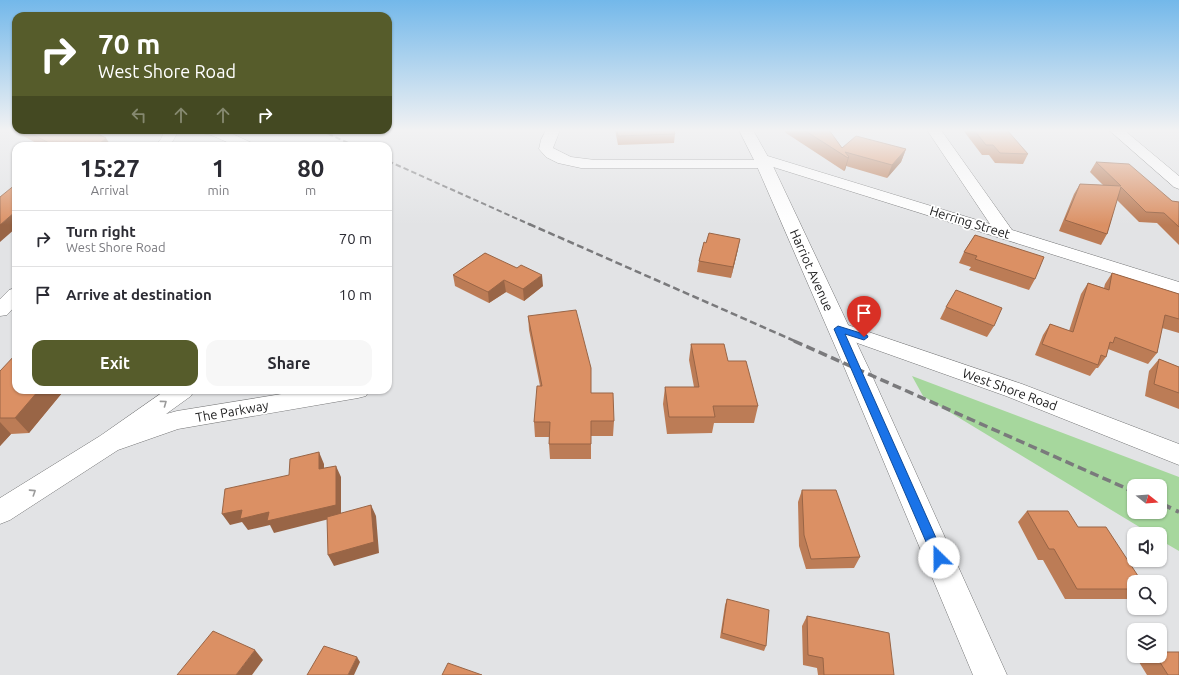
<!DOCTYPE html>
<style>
body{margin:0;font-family:Ubuntu,sans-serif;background:#f7f7f7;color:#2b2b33;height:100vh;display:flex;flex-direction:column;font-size:15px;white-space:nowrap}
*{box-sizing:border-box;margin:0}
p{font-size:13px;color:#7c7c81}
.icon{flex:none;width:22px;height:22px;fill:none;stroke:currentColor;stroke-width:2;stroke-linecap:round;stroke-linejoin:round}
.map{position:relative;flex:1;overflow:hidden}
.side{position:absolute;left:12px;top:142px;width:380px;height:252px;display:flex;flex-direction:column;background:#fff;border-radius:12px;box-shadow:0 1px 3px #0004}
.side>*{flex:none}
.banner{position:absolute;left:12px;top:12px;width:380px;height:122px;border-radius:12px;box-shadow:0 1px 3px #0004;background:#565c2b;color:#fff;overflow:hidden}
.needle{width:26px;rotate:107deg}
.controls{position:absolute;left:1127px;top:479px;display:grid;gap:8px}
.controls a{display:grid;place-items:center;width:40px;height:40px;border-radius:8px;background:#fff;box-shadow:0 1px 3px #0004;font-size:20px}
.pin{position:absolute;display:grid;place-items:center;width:34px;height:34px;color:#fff;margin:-41px -17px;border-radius:50% 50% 50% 0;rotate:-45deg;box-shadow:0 0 4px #0007}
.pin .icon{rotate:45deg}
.me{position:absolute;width:44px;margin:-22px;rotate:337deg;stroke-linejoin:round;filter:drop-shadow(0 0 3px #0008)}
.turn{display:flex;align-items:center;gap:14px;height:84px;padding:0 20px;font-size:18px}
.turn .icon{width:52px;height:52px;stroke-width:2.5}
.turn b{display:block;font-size:28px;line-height:34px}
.lanes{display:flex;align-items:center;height:38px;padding:0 20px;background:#0003;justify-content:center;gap:20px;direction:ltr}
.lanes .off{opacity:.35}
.eta{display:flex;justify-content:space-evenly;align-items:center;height:68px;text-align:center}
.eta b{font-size:24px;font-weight:600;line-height:28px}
.cta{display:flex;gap:8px;margin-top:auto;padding:8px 20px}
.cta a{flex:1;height:46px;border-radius:12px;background:#565c2b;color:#fff;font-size:16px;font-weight:600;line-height:46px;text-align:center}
.cta a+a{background:#f7f7f7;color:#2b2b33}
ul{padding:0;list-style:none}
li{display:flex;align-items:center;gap:12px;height:56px;padding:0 20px;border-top:1px solid #e1e1e2}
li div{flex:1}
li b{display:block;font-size:15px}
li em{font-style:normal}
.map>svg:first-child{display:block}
</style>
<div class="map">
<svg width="1179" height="675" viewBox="0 0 1179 675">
<rect width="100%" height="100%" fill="#e2e3e5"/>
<!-- green -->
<path fill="#a6d79d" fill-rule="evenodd" d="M912 376 1179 477V551L1160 540V534H1151L923 396ZM1134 486H1160V512H1134Z"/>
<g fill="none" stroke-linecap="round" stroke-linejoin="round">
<!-- street casing -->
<g stroke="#747576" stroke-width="1">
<path id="street" d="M165 130H179L170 146H155L161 139Z
M199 130H224L252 143 254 146H236L211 135 201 133Z
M546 130H560L553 148 571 157 595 160H755L754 158 756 155 761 154 990 224 927 130H941L1012 230 1179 282V294L770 166 764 168H581L558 163 546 157 539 149 541 140Z
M1109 130H1124L1179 176V189L1174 187Z
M16 288V305L7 315 0 316V299L9 290Z
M839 322 1022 384 1179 444V465L1006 396 832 334 829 329 832 324Z
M166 390H194L191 396 166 414 177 411 306 390H369L366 396 358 398 178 429 118 450 10 520 0 524V498L100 436Z"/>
</g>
<!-- secondary casing -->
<g stroke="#747576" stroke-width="1">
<path id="secondary" d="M739 130H753L772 164 869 369 1007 675H973L845 369 756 164Z"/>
</g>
<!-- street -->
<use href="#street" fill="#fff" fill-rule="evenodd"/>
<!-- secondary -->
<use href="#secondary" fill="#fff" fill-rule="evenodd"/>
<!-- rail-far3 -->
<path stroke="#7a7a7c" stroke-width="2" stroke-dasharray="5.5 3" stroke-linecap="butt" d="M320 130 355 146
M388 161 531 225"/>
<!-- rail-far2 -->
<path stroke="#7a7a7c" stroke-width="2.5" stroke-dasharray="7 3.5" stroke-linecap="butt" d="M529 224 797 342"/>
<!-- rail-far1 -->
<path stroke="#7a7a7c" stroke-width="3.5" stroke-dasharray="9 4.5" stroke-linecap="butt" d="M794 341 1130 490"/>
<!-- rail -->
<path stroke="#7a7a7c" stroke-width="4" stroke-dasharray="12 5.5" stroke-linecap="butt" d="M1127 489 1134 492
M1160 503 1179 512"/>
</g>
<!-- wall -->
<path fill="#bc7c56" d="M12 130H90L111 146H42Z
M615 130H674L675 134 674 143 618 145Z
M784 130H829L842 148 906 149 901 162 887 178 846 166 845 170 844 171 786 133Z
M963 130H1007L1028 154 1023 164 995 163 989 155H982Z
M1096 162 1172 201 1179 202V245L1157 223 1139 222 1117 200 1107 234 1101 245 1059 231 1074 194 1080 184 1103 185 1090 172Z
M975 235 1035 279 1029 290 969 270 971 267 959 263 964 252Z
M738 249 731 278 697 272 699 261Z
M485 253 543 286 524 301 506 292 489 303 455 286 453 275Z
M1112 273 1179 294V333L1162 328 1157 353 1148 364 1108 349 1106 357 1098 368H1096L1090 376 1035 355 1043 335 1050 324 1069 331 1081 294 1088 283 1104 288 1105 284Z
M946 307 994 326 987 337 940 319Z
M528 316 614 421 613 436H591V459H550L549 444V437H535L534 422 540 386 529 330Z
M691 344 728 361 758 406 754 423H714L712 433 667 434 663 404 665 387H694L689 360Z
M1159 359 1179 367V409L1145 396 1149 371Z
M0 371 16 390H69L67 393H62L29 433 11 434 0 446Z
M802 490 860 557 854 568 806 569 799 546 798 502Z
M1027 511 1078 527 1134 582V599H1065L1043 560H1038L1018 522Z
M727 599 766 646 764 651 720 638 725 605Z
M807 616 894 675H818L817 668 803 665 802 626Z
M1148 656H1160L1179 675H1147L1139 662Z"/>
<!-- shaded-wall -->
<path fill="#996546" d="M106 138 111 146H97Z
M906 149 901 162 887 178 892 165Z
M849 157 845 170 844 171 848 158Z
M16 211V228L0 242V225Z
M740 239 738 249 731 278 733 267Z
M542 275 543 286 524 301 523 289Z
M504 280 506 292 489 303 488 292Z
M39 390H60L62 393 29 433 15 418Z
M65 390H69L67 393Z
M0 422 11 434 0 446Z
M319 452 324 464V481L319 469Z
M336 466 341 477V516L274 533 270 525 248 530 242 522 230 525 222 514Z
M371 505 376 516 379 553 334 566 328 555Z
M255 650 263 660 252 675H236Z
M357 657 360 662 354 675H348Z"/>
<!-- building -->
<path fill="#db9064" stroke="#996546" d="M24 130H90L106 138 97 146H55Z
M617 130H674L675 134 618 136Z
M804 130H829L842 148 856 136 906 149 892 165 845 152 849 157 848 158Z
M974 130H1007L1028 154 1000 153 993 145H986Z
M1096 162 1129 164 1172 201 1179 202V227L1164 213 1146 212 1121 187 1107 234 1065 220 1080 184 1121 186Z
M16 184V211L0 225V197Z
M709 233 740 239 733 267 699 261 704 242 706 243Z
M975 235 1044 257 1035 279 975 259 977 256 964 252Z
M485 253 517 268 521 265 542 275 523 289 504 280 488 292 453 275Z
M1112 273 1179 294V319L1165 315 1157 353 1115 337 1113 343 1110 342 1106 357 1101 355 1098 365 1042 344 1050 324 1073 332 1088 283 1109 290Z
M956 290 1002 308 994 326 946 307Z
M576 310 591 368V393H613L614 421H591V444H549L550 422H534L537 386H542L528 316Z
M691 344H724L728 361H746L758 406H713L715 417H669L665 387H699Z
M16 354V390H39L15 418H0V371Z
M1159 359 1179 367V393L1154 384Z
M319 452V469L336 466V505L267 521 269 512 240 519 242 510 222 514 225 489 289 475 290 459Z
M802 490H836L860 557 811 559 804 535Z
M371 505 374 542 328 555 327 517Z
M1027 511H1068L1078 527H1106L1142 582H1134V589H1077L1054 549H1049Z
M727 599 769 610 766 646 722 633Z
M807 616 889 633 894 675H824L823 658 808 655Z
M213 631 255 650 236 675H177Z
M324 646 357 657 348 675H307Z
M1160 652H1179V675H1168L1156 656H1160Z
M448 663 482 675H442Z"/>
<!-- one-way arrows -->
<defs><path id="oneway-chevron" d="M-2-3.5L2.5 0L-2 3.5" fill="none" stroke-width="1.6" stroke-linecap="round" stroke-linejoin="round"/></defs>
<g stroke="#9b9b9b">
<use href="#oneway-chevron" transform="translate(164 403) rotate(-36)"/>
<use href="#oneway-chevron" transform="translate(33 492) rotate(-33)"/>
</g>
<!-- sky -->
<linearGradient id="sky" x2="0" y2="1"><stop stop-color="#73b8ea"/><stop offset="0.58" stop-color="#f2f2f3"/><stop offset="1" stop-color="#f2f2f3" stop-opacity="0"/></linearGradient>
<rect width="1179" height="225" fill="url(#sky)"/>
<!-- route -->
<path fill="#1a73e8" stroke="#114b97" d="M838 326 867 335 868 337 864 340 845 334 945 558 943 563 939 564 934 563 933 558 834 329Z"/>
<g text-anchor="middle" stroke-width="3.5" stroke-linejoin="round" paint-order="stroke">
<!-- street labels -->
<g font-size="13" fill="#202021" stroke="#fff">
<text transform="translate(970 222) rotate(17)" y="5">Herring Street</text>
<text transform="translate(812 270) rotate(66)" y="5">Harriot Avenue</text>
<text transform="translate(1010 389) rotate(20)" y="5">West Shore Road</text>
<text transform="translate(232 411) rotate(-10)" y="5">The Parkway</text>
</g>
</g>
</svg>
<div class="controls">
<a><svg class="needle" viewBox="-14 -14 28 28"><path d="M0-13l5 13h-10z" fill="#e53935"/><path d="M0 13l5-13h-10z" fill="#7c7c81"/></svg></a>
<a><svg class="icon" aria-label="sound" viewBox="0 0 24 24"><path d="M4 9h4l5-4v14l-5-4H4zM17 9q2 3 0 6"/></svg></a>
<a><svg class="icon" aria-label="search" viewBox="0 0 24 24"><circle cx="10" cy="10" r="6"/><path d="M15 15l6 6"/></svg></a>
<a><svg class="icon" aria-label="layers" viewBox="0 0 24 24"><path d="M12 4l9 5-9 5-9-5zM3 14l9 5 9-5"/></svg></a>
</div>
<div class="pin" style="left:864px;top:337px;background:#d93025"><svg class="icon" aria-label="arrive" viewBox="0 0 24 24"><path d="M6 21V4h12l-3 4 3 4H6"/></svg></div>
<svg class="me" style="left:939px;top:558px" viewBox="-20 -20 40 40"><circle r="19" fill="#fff"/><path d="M0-13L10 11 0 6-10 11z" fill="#1a73e8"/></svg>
<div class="banner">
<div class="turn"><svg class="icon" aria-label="right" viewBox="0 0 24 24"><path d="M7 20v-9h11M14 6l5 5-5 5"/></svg><div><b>70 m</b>West Shore Road</div></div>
<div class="lanes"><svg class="icon off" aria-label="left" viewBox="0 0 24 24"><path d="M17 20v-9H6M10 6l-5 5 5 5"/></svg><svg class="icon off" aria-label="ahead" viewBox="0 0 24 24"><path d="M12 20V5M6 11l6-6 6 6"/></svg><svg class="icon off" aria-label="ahead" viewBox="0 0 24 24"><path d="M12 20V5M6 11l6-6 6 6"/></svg><svg class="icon" aria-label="right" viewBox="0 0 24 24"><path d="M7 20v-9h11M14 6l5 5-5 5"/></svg></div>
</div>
<section class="side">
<div class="eta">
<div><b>15:27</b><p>Arrival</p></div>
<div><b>1</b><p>min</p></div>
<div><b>80</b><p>m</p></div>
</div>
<ul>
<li><svg class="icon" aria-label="right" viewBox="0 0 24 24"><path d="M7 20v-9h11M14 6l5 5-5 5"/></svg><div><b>Turn right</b><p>West Shore Road</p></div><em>70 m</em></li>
<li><svg class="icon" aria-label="arrive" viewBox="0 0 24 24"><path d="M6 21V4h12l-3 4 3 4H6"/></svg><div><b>Arrive at destination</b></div><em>10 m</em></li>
</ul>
<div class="cta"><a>Exit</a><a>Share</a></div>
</section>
</div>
